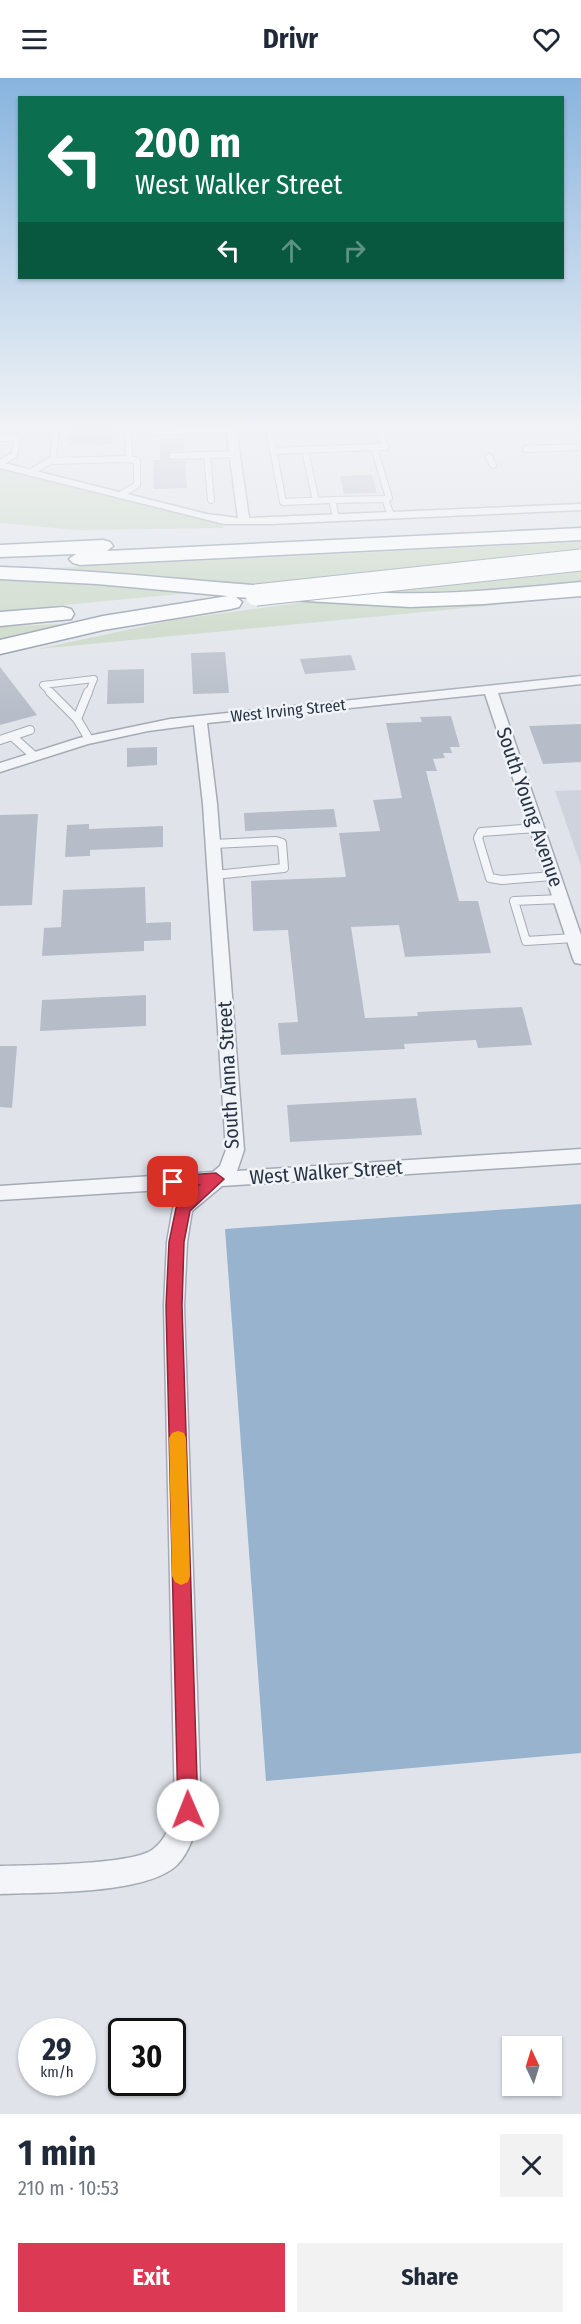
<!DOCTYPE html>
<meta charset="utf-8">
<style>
body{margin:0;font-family:"Fira Sans Condensed",sans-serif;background:#f2f2f3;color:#1f2937;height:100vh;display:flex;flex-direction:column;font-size:22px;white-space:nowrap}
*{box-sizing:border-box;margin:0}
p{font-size:20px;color:#747a83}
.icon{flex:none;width:33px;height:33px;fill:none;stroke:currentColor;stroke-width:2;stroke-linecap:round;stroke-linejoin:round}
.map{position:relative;height:2036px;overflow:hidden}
.sheet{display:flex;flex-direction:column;background:#fff;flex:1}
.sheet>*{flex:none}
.banner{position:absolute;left:18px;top:18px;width:546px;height:183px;border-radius:0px;box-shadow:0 2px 4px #0004;background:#0b6e4f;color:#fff;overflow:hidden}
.needle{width:39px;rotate:356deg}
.fabs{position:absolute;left:502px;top:1958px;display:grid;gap:12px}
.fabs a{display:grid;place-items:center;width:60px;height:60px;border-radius:0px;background:#fff;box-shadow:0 2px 4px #0004;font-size:30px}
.speed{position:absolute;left:18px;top:1940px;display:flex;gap:12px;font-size:30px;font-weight:700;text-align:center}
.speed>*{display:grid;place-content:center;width:78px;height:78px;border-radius:50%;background:#fff;box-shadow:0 2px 4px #0004;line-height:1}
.speed small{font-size:15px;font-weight:400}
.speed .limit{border:3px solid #111;border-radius:9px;background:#fff;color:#111}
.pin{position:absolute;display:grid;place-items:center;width:51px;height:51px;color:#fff;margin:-26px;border-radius:12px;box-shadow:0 3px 9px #0006}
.me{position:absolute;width:66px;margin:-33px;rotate:359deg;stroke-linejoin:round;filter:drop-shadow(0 0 4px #0008)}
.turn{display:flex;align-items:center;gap:21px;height:126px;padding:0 18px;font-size:27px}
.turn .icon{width:78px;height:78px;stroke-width:2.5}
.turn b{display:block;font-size:42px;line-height:51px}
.lanes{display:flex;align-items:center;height:57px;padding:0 18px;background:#0003;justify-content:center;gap:30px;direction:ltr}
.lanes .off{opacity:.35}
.round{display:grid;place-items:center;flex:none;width:63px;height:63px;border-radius:0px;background:#f2f2f3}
.overview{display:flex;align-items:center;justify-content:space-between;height:102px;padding:0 18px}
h1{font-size:36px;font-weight:700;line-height:45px}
.action{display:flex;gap:12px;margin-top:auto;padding:12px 18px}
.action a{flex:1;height:69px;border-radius:0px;background:#db3954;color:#fff;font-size:24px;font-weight:700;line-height:69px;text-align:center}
.action a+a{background:#f2f2f3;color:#1f2937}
header{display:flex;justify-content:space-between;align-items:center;height:78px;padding:0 18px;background:#fff;font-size:27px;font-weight:700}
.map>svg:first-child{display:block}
</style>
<header><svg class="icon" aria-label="menu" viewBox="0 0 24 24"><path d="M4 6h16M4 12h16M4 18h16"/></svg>Drivr<svg class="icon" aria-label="heart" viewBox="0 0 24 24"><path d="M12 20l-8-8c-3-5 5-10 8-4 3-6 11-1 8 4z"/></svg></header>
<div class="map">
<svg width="581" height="2036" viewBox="0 0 581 2036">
<rect width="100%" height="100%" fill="#e0e4ea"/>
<!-- built -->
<path fill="#ced3dd" d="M581 712V788L555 713Z"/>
<!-- green -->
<path fill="#c6d5c0" d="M0 391 223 447V450L78 452 0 445Z
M581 464V473L261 508 54 493V490Z
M572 492 581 493V507L407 518 368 514Z
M0 500 72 502 201 514 0 533Z
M581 515V519L38 571 173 542 314 523Z
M79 545 0 564V549Z"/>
<!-- water -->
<path fill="#97b3ce" d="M581 1126V1675L266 1703 225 1151Z"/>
<!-- building -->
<path fill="#b7bdc8" d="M71 350H112L111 366 69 368Z
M184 360V372L171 373 168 379 173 383H185L187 410 154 411 153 382H160V361Z
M372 397 377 415 344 416 340 398Z
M225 574 229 615 193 616 191 575Z
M351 577 356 592 305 596 300 581Z
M0 589 37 637 0 647Z
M144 591V625L107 626 108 592Z
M451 638 460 669H450L452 675H443L445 680 433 681 437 693H426L459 823H478L491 875 405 879 399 847 351 849 365 940 418 938 417 934 522 929 532 967 478 970 476 962 404 966 405 971 281 977 278 945 298 944 288 852 253 853 251 803 346 799 339 755 380 753 373 722 402 720 386 645 422 644 420 639Z
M581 646V684L543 686 529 648Z
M157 669V687L127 689V670Z
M334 731 337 749 245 753 244 735Z
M38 736 32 827 0 828V737Z
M89 746V751L163 748V769L90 772V778L65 779 67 747Z
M145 809 146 845 171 844V862L144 863V873L42 878 44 850 61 849 63 812Z
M146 917V948L40 953 42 922Z
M0 968H17L12 1030 0 1029Z
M416 1020 422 1057 290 1064 287 1027Z"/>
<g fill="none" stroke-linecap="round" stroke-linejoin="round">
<!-- lane-far1 casing -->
<g stroke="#a5abb5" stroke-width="8">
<path id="lane-far1" d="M269 350 283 424 332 422
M379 350 385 369H374L389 420 385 421
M575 350 581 361
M153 354 232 352
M0 360H18L14 377 0 385
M526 371 581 369
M305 372 316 423
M273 373 374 369
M207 377 211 422
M173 378 235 376
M489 379 493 387
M53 383 56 350
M31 394 50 383 129 381 128 350
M120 417 137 407V383L129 381
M336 440 332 422 385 421 391 437
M52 616 43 607 94 601 88 616"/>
</g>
<!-- lane casing -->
<g stroke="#a5abb5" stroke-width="10">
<path id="lane" d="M50 614 77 641
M77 641 89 661
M77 641 88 614
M12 658 33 677
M0 662 30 652
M537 750 481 754 478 760 490 800 502 802 553 798
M213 766 276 763 282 765 284 790 215 797
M561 821 514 823 526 863 574 860"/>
</g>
<!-- street casing -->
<g stroke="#a5abb5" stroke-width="3">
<path id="street" d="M226 350H236L249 440 581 426V432L271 446H224L0 390V384L207 436 238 440Z
M581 598V606L498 615 581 857V886L575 885 573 881 485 616 207 645 217 726 244 1072 237 1093 581 1071V1085L222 1108 192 1133 187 1164 184 1228 201 1732C196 1750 191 1773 177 1787 146 1817 43 1814 0 1816V1788C31 1787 130 1787 152 1772 166 1762 170 1747 175 1732L164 1228 167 1164 173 1130 194 1110 0 1122V1108L213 1094 220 1088 226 1072 203 726 194 647 148 653 88 666 0 694V685L79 660 170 641Z"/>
</g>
<!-- highway casing -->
<g stroke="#8692a2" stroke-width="3">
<path id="highway" d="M581 450V462L80 487 73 485 69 481 76 476 0 479V467L103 462 110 464 113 468 107 473Z
M0 489C129 493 257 511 386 515 451 517 516 510 581 504V518L484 526 410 529 236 519 242 524 239 529 231 531 103 552 0 576V562L103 538 228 518 97 506 0 501Z
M63 529 71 531 74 536 71 541 0 548V534Z"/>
</g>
<!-- lane-far1 -->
<use href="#lane-far1" stroke="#f3f5f8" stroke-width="6"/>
<!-- lane -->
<use href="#lane" stroke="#f3f5f8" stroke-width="8"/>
<!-- street -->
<use href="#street" fill="#f3f5f8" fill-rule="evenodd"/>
<!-- highway -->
<use href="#highway" fill="#fff" fill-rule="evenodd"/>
<!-- highway-bridge casing -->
<g stroke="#8692a2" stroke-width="23" stroke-linecap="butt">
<path id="highway-bridge" d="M256 517 581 482"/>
</g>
<!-- highway-bridge -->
<use href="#highway-bridge" stroke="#fff" stroke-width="21"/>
</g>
<!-- sky -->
<linearGradient id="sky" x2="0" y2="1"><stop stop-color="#87b4de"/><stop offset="0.55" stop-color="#f1f3f6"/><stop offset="1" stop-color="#f1f3f6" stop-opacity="0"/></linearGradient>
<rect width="581" height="635" fill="url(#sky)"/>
<!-- route -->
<path fill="#db3954" stroke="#8e2537" stroke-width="1.5" d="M216 1095 224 1101 190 1133 184 1164 182 1228 198 1732 195 1739 188 1742 181 1739 178 1732 166 1228 169 1164 176 1130 199 1107 173 1109 166 1104 173 1098Z"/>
<!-- slow -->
<path fill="#f59e0b" d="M178 1353 184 1355 186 1360 190 1498 188 1504 181 1507 175 1504 172 1498 169 1360 172 1355Z"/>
<g text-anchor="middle" stroke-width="5" stroke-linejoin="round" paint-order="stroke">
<!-- far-street labels -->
<g font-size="16" fill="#273243" stroke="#f0f3f8">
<text transform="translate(288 632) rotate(-6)" y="6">West Irving Street</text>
</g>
<!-- street labels -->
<g font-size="20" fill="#273243" stroke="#f0f3f8">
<text transform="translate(530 729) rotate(71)" y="7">South Young Avenue</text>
<text transform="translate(228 997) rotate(-93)" y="7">South Anna Street</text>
<text transform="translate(326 1094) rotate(-4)" y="7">West Walker Street</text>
</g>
</g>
</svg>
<div class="fabs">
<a><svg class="needle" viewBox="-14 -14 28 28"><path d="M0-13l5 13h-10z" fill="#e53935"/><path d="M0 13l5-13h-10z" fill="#747a83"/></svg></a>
</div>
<div class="speed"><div>29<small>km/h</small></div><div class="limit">30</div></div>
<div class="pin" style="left:173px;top:1104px;background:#d93025"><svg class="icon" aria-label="arrive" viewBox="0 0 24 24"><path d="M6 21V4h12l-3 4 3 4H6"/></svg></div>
<svg class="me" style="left:188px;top:1732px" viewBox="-20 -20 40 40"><circle r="19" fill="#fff"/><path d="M0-13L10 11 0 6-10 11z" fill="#db3954"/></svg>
<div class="banner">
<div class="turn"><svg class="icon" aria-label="left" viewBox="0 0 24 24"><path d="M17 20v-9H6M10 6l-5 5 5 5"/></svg><div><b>200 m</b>West Walker Street</div></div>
<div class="lanes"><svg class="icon" aria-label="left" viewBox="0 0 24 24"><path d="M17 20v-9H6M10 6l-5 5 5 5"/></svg><svg class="icon off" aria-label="ahead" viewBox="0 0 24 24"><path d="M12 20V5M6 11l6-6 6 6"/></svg><svg class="icon off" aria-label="right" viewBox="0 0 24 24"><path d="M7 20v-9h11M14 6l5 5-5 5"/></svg></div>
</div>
</div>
<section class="sheet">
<div class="overview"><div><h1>1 min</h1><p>210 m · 10:53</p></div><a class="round"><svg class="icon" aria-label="close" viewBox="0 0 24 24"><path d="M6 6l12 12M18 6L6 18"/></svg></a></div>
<div class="action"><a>Exit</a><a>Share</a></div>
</section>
